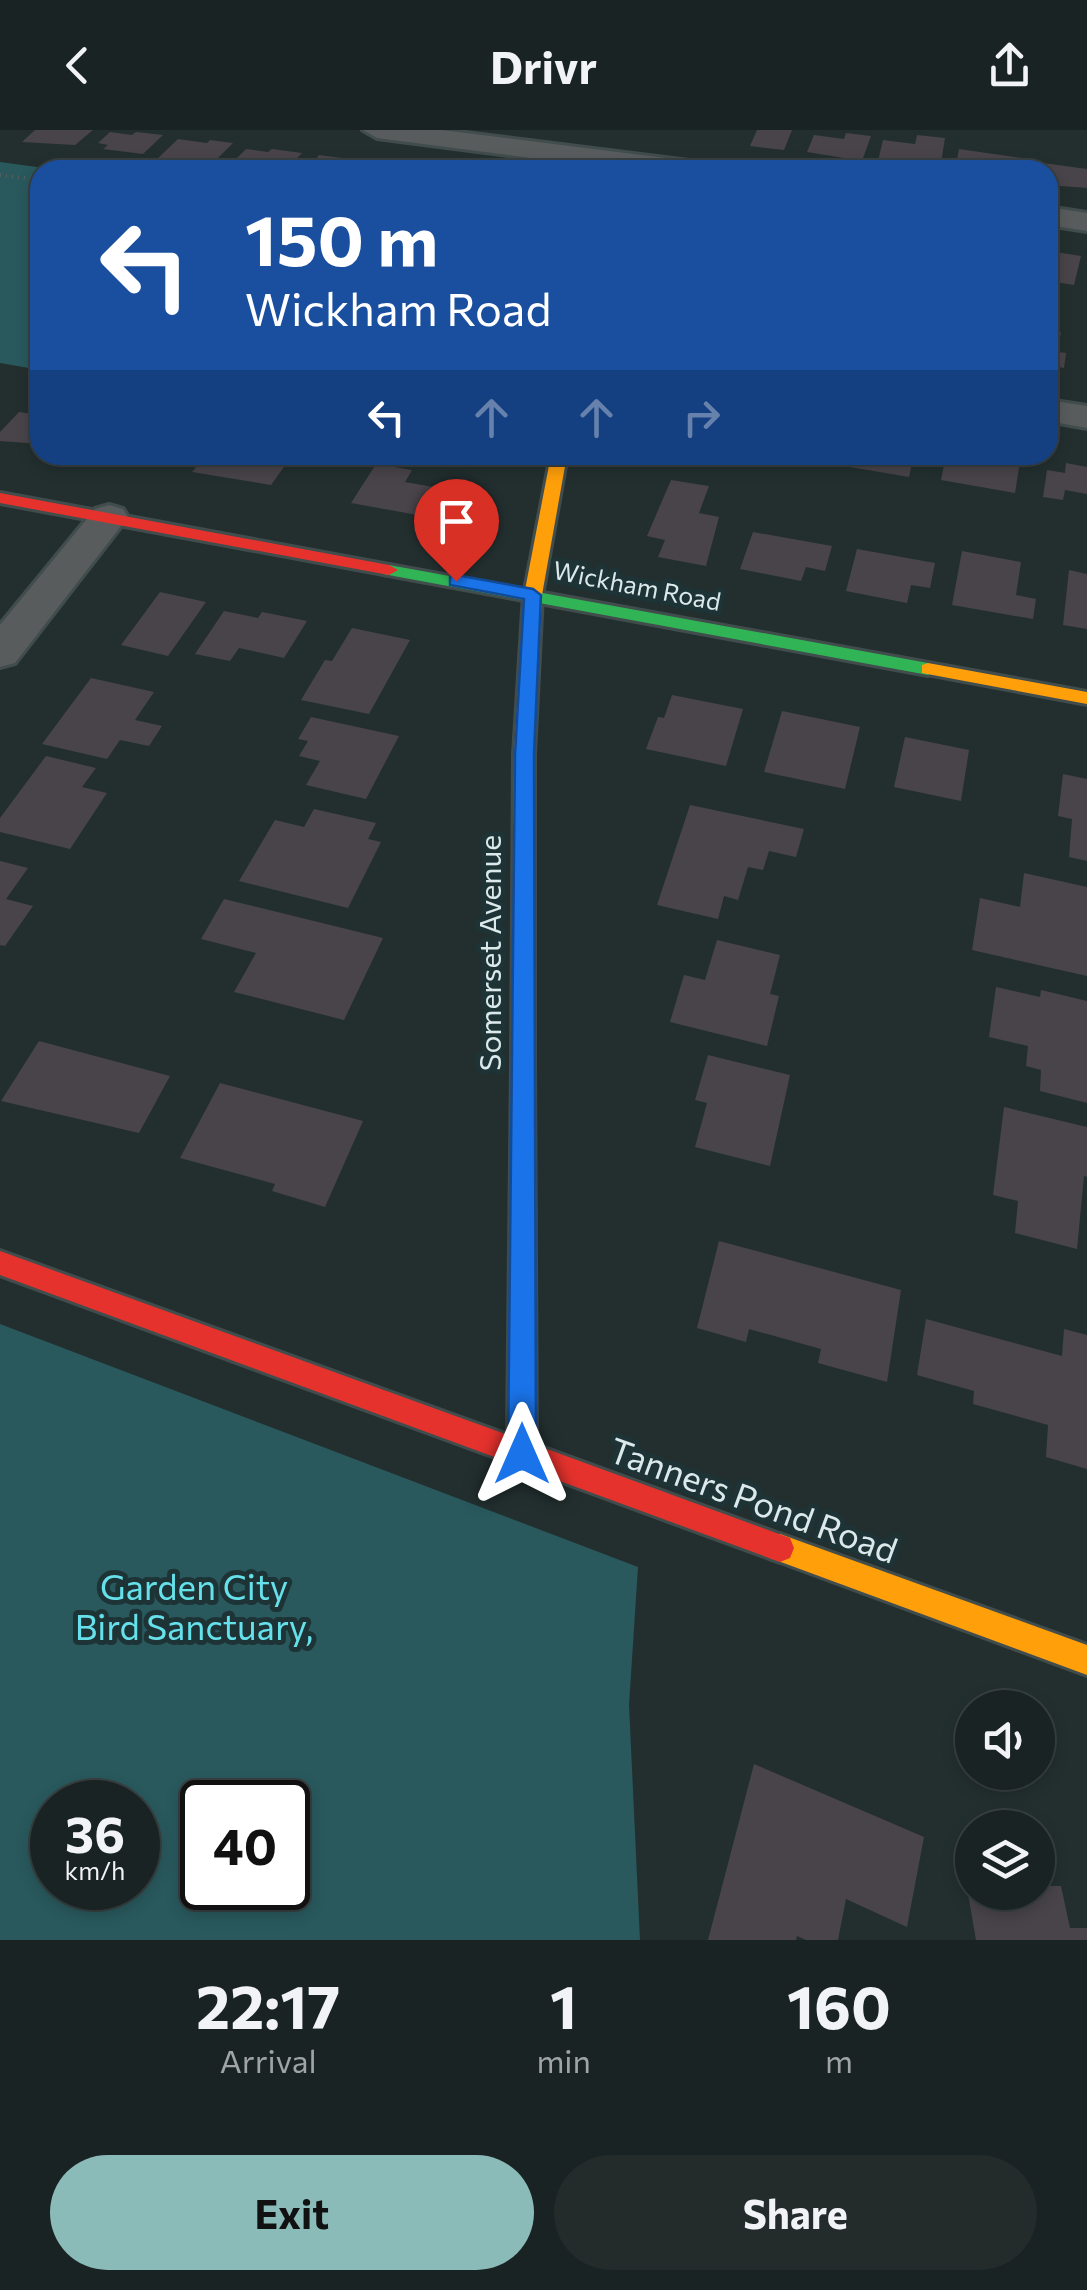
<!DOCTYPE html>
<style>
body{margin:0;font-family:Commissioner,sans-serif;background:#232b2b;color:#f1f3f6;height:100vh;display:flex;flex-direction:column;font-size:38px;white-space:nowrap}
*{box-sizing:border-box;margin:0}
p{font-size:32px;color:#9fa4a6}
.icon{flex:none;width:55px;height:55px;fill:none;stroke:currentColor;stroke-width:2;stroke-linecap:round;stroke-linejoin:round}
.map{position:relative;height:1810px;overflow:hidden}
.side{display:flex;flex-direction:column;background:#1a2323;flex:1}
.side>*{flex:none}
.hud{position:absolute;left:30px;top:30px;width:1028px;height:305px;border-radius:30px;box-shadow:0 5px 15px #0003,0 0 0 2px #384041;background:#1a4fa0;color:#fff;overflow:hidden}
.tools{position:absolute;left:955px;top:1560px;display:grid;gap:20px}
.tools a{display:grid;place-items:center;width:100px;height:100px;border-radius:50%;background:#1a2323;box-shadow:0 5px 15px #0003,0 0 0 2px #384041;font-size:50px}
.speed{position:absolute;left:30px;top:1650px;display:flex;gap:20px;font-size:50px;font-weight:700;text-align:center}
.speed>*{display:grid;place-content:center;width:130px;height:130px;border-radius:50%;background:#1a2323;box-shadow:0 5px 15px #0003,0 0 0 2px #384041;line-height:1}
.speed small{font-size:25px;font-weight:400}
.speed .limit{border:5px solid #111;border-radius:15px;background:#fff;color:#111}
.pin{position:absolute;display:grid;place-items:center;width:85px;height:85px;color:#fff;margin:-102px -42px;border-radius:50% 50% 50% 0;rotate:-45deg;box-shadow:0 0 10px #0007}
.pin .icon{rotate:45deg}
.me{position:absolute;width:110px;margin:-55px;rotate:0deg;stroke-linejoin:round;filter:drop-shadow(0 0 8px #0008)}
.turn{display:flex;align-items:center;gap:35px;height:210px;padding:0 50px;font-size:45px}
.turn .icon{width:130px;height:130px;stroke-width:2.5}
.turn b{display:block;font-size:70px;line-height:85px}
.lanes{display:flex;align-items:center;height:95px;padding:0 50px;background:#0003;justify-content:center;gap:50px;direction:ltr}
.lanes .off{opacity:.35}
.eta{display:flex;justify-content:space-evenly;align-items:center;height:170px;text-align:center}
.eta b{font-size:60px;font-weight:700;line-height:70px}
.cta{display:flex;gap:20px;margin-top:auto;padding:20px 50px}
.cta a{flex:1;height:115px;border-radius:60px;background:#8bbbb9;color:#111;font-size:40px;font-weight:700;line-height:115px;text-align:center}
.cta a+a{background:#232b2b;color:#f1f3f6}
header{display:flex;justify-content:space-between;align-items:center;height:130px;padding:0 50px;background:#1a2323;font-size:45px;font-weight:700}
.map>svg:first-child{display:block}
</style>
<header><svg class="icon" aria-label="back" viewBox="0 0 24 24"><path d="M15 5l-7 7 7 7"/></svg>Drivr<svg class="icon" aria-label="share" viewBox="0 0 24 24"><path d="M12 15V3M7 8l5-5 5 5M5 13v7h14v-7"/></svg></header>
<div class="map">
<svg width="1087" height="1810" viewBox="0 0 1087 1810">
<rect width="100%" height="100%" fill="#232f2f"/>
<!-- green -->
<path fill="#29595d" fill-rule="evenodd" d="M0 32 59 40H40V240L0 233Z
M0 1194 638 1437 629 1575 640 1810H0ZM52 1672H138V1758H52ZM288 1672V1758H202V1672Z"/>
<!-- building -->
<path fill="#48444a" d="M35 0H93L75 15 22 12Z
M757 0H792L784 20 750 16Z
M110 2 132 5 136 2 163 5 143 24 103 19 108 15 98 13Z
M846 3 871 6 862 31 807 22 814 5 844 9Z
M917 5 945 8 941 33 878 31 883 10 915 14Z
M178 9 207 13 210 10 233 13 209 37 157 29Z
M246 19 268 22 272 19 302 23 286 40 229 36Z
M959 19 1022 28 1021 40H955Z
M319 25 342 28 338 33 371 40H306Z
M1043 33 1087 39V58L1048 55V40H1042Z
M1049 121 1081 126 1074 155 1048 151Z
M1048 200 1061 202 1058 222 1066 223 1064 238 1048 235Z
M19 282 37 285 40 282V314L0 311V302Z
M88 325H178L168 337 128 330 125 334Z
M206 325H271L268 330 286 334 271 355 192 342Z
M853 325H914L909 347 850 337Z
M946 325H1021L1015 363 941 350Z
M1066 333 1087 337V364L1065 360 1063 370 1043 367 1047 340 1065 343Z
M376 334 412 340 405 352 439 358 423 386 351 373Z
M671 350 709 356 699 383 719 387 706 436 658 427 665 410 647 406Z
M753 402 832 416 825 441 806 437 801 451 740 439Z
M857 419 935 433 930 458 911 455 907 473 846 461Z
M962 421 1021 432 1016 465 1036 469 1033 489 952 475Z
M1069 440 1087 444V499L1063 495Z
M160 462 206 472 168 526 121 515Z
M224 481 258 488 262 482 307 491 284 528 239 518 230 531 195 524Z
M352 498 410 510 369 584 301 570 325 530 332 531Z
M91 548 154 562 135 590 162 596 149 616 120 610 107 629 42 614Z
M672 565 743 579 726 636 646 619 658 587 664 588Z
M782 581 860 597 845 659 764 642Z
M311 587 399 606 366 669 306 655 320 631 299 626 308 611 298 609Z
M905 607 969 620 961 671 894 657Z
M46 626 96 638 82 657 107 663 70 719 0 702V688Z
M1063 644 1087 649V731L1069 727 1072 689 1058 686Z
M690 675 804 699 796 727 769 721 763 740 748 737 738 770 724 766 718 789 657 775Z
M314 679 376 693 368 709 381 712 348 778 239 751 275 690 304 697Z
M0 731 28 738 6 769 33 776 5 816 0 815Z
M1024 743 1087 757V846L972 820 980 768 1020 777Z
M224 769 383 808 344 890 234 862 256 823 201 809Z
M717 810 780 825 770 864 779 866 767 916 670 892 684 845 705 850Z
M996 857 1040 867 1041 860 1087 871V973L1040 961 1041 940 1026 936 1028 916 989 907Z
M39 911 170 946 139 1003 1 971Z
M708 925 790 945 770 1036 695 1017 707 973 695 970Z
M220 953 363 991 325 1077 272 1061 275 1054 180 1028Z
M1004 977 1087 997V1047L1084 1046 1077 1119 1015 1103 1018 1071 993 1065Z
M719 1111 901 1160 887 1252 818 1233 821 1219 749 1199 746 1212 697 1198Z
M926 1189 1062 1226 1064 1199 1087 1205V1339L1046 1327 1048 1295 973 1274 974 1261 917 1245Z
M754 1634 924 1707 907 1797 846 1769 838 1810H806L797 1806 796 1810H708Z
M1038 1756H1061L1070 1798H1087V1810H976L967 1758H972V1762H1038Z"/>
<g fill="none" stroke-linecap="round" stroke-linejoin="round">
<!-- street casing -->
<g stroke="#414c4c" stroke-width="6">
<path id="street" d="M363 0H442L689 31 699 34 703 40H623L377 8Z
M1048 77 1087 83V101L1048 95Z
M1048 270 1087 276V298L1048 291Z
M109 375 123 379 128 387 15 533 0 537V495L95 379Z"/>
</g>
<!-- fast casing -->
<g stroke="#414c4c" stroke-width="6">
<path id="fast" d="M389 435 928 533 937 539 928 545 383 444V436Z"/>
</g>
<!-- slow casing -->
<g stroke="#414c4c" stroke-width="6">
<path id="slow" d="M551 325H567L542 465 534 624V936L531 943 523 946 515 943 512 936 514 624 524 465Z
M928 533 1087 562V574L922 543V535Z
M780 1404 1087 1515V1545L770 1428 766 1418 770 1408Z"/>
</g>
<!-- jam casing -->
<g stroke="#414c4c" stroke-width="6">
<path id="jam" d="M0 363 389 435 398 440 389 445 0 373Z
M523 926 531 929 534 936 536 1315 790 1408 794 1418 790 1428 780 1432 0 1145V1121L508 1305 512 936 515 929Z"/>
</g>
<!-- path -->
<path stroke="#595f5f" stroke-width="4" stroke-dasharray="1 5" stroke-linecap="butt" d="M0 45 40 50"/>
<!-- street -->
<use href="#street" fill="#585c5c" fill-rule="evenodd"/>
<!-- fast -->
<use href="#fast" fill="#30b455" fill-rule="evenodd"/>
<!-- slow -->
<use href="#slow" fill="#ff9f0a" fill-rule="evenodd"/>
<!-- jam -->
<use href="#jam" fill="#e5322d" fill-rule="evenodd"/>
</g>
<!-- route -->
<path fill="#1a73e8" stroke="#114b97" stroke-width="2.5" d="M456 445 533 459 541 465 534 624 536 1324 532 1334 522 1338 512 1334 508 1324 515 624 524 469 450 455V447Z"/>
<g text-anchor="middle" stroke-width="10" stroke-linejoin="round" paint-order="stroke">
<!-- far-street labels -->
<g font-size="25" fill="#dce9ea" stroke="#1d3335">
<text transform="translate(637 456) rotate(11)" y="9">Wickham Road</text>
</g>
<!-- street labels -->
<g font-size="30" fill="#dce9ea" stroke="#1d3335">
<text transform="translate(491 823) rotate(-90)" y="10">Somerset Avenue</text>
</g>
<!-- near-street labels -->
<g font-size="35" fill="#dce9ea" stroke="#1d3335">
<text transform="translate(753 1371) rotate(20)" y="12">Tanners Pond Road</text>
</g>
<!-- near-park labels -->
<g font-size="35" fill="#66e1eb" stroke="#1d3335">
<text x="194" y="1470">Garden City<tspan x="194" dy="40">Bird Sanctuary,</tspan></text>
</g>
</g>
</svg>
<div class="tools">
<a><svg class="icon" aria-label="sound" viewBox="0 0 24 24"><path d="M4 9h4l5-4v14l-5-4H4zM17 9q2 3 0 6"/></svg></a>
<a><svg class="icon" aria-label="layers" viewBox="0 0 24 24"><path d="M12 4l9 5-9 5-9-5zM3 14l9 5 9-5"/></svg></a>
</div>
<div class="speed"><div>36<small>km/h</small></div><div class="limit">40</div></div>
<div class="pin" style="left:456px;top:451px;background:#d93025"><svg class="icon" aria-label="arrive" viewBox="0 0 24 24"><path d="M6 21V4h12l-3 4 3 4H6"/></svg></div>
<svg class="me" style="left:522px;top:1324px" viewBox="-20 -20 40 40"><path d="M0-17L14 15 0 8-14 15z" fill="#1a73e8" stroke="#fff" stroke-width="4"/></svg>
<div class="hud">
<div class="turn"><svg class="icon" aria-label="left" viewBox="0 0 24 24"><path d="M17 20v-9H6M10 6l-5 5 5 5"/></svg><div><b>150 m</b>Wickham Road</div></div>
<div class="lanes"><svg class="icon" aria-label="left" viewBox="0 0 24 24"><path d="M17 20v-9H6M10 6l-5 5 5 5"/></svg><svg class="icon off" aria-label="ahead" viewBox="0 0 24 24"><path d="M12 20V5M6 11l6-6 6 6"/></svg><svg class="icon off" aria-label="ahead" viewBox="0 0 24 24"><path d="M12 20V5M6 11l6-6 6 6"/></svg><svg class="icon off" aria-label="right" viewBox="0 0 24 24"><path d="M7 20v-9h11M14 6l5 5-5 5"/></svg></div>
</div>
</div>
<section class="side">
<div class="eta">
<div><b>22:17</b><p>Arrival</p></div>
<div><b>1</b><p>min</p></div>
<div><b>160</b><p>m</p></div>
</div>
<div class="cta"><a>Exit</a><a>Share</a></div>
</section>
